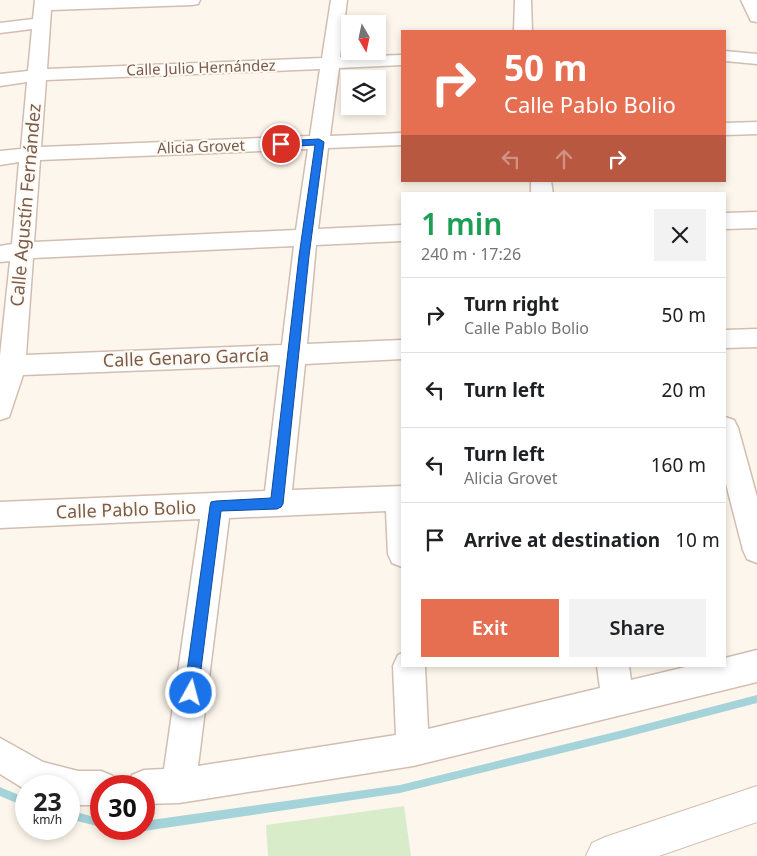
<!DOCTYPE html>
<meta charset="utf-8">
<style>
body{margin:0;font-family:"Noto Sans",sans-serif;background:#f2f2f2;color:#202124;height:100vh;display:flex;flex-direction:column;font-size:19px;white-space:nowrap}
*{box-sizing:border-box;margin:0}
p{font-size:16px;color:#757577}
.icon{flex:none;width:28px;height:28px;fill:none;stroke:currentColor;stroke-width:2;stroke-linecap:round;stroke-linejoin:round}
.map{position:relative;flex:1;overflow:hidden}
.side{position:absolute;left:401px;top:192px;width:325px;height:475px;display:flex;flex-direction:column;background:#fff;border-radius:0px;box-shadow:0 2px 8px #0003}
.side>*{flex:none}
.banner{position:absolute;left:401px;top:30px;width:325px;height:152px;border-radius:0px;box-shadow:0 2px 8px #0003;background:#e76f51;color:#fff;overflow:hidden}
.needle{width:32px;rotate:171deg}
.controls{position:absolute;left:341px;top:15px;display:grid;gap:10px}
.controls a{display:grid;place-items:center;width:45px;height:45px;border-radius:0px;background:#fff;box-shadow:0 2px 8px #0003;font-size:25px}
.speed{position:absolute;left:15px;top:775px;display:flex;gap:10px;font-size:25px;font-weight:700;text-align:center}
.speed>*{display:grid;place-content:center;width:65px;height:65px;border-radius:50%;background:#fff;box-shadow:0 2px 8px #0003;line-height:1}
.speed small{font-size:12px;font-weight:400}
.speed .limit{border:8px solid #d22;background:#fff;color:#111}
.pin{position:absolute;display:grid;place-items:center;width:42px;height:42px;color:#fff;margin:-21px;border:2px solid #fff;border-radius:50%;box-shadow:0 1px 5px #0007}
.me{position:absolute;width:55px;margin:-28px;rotate:7deg;stroke-linejoin:round;filter:drop-shadow(0 0 4px #0008)}
.turn{display:flex;align-items:center;gap:18px;height:105px;padding:0 20px;font-size:22px}
.turn .icon{width:65px;height:65px;stroke-width:2.5}
.turn b{display:block;font-size:35px;line-height:42px}
.lanes{display:flex;align-items:center;height:48px;padding:0 20px;background:#0003;justify-content:center;gap:25px;direction:ltr}
.lanes .off{opacity:.35}
.round{display:grid;place-items:center;flex:none;width:52px;height:52px;border-radius:0px;background:#f2f2f2}
.head{display:flex;align-items:center;justify-content:space-between;height:85px;padding:0 20px}
h1{font-size:30px;font-weight:600;line-height:38px;color:#1e9e55}
.button{display:flex;gap:10px;margin-top:auto;padding:10px 20px}
.button a{flex:1;height:58px;border-radius:0px;background:#e76f51;color:#fff;font-size:20px;font-weight:600;line-height:58px;text-align:center}
.button a+a{background:#f2f2f2;color:#202124}
ul{padding:0;list-style:none}
li{display:flex;align-items:center;gap:15px;height:75px;padding:0 20px;border-top:1px solid #e0e0e0}
li div{flex:1}
li b{display:block;font-size:19px}
li em{font-style:normal}
.map>svg:first-child{display:block}
</style>
<div class="map">
<svg width="757" height="856" viewBox="0 0 757 856">
<rect width="100%" height="100%" fill="#fdf6ec"/>
<!-- green -->
<path fill="#d8ecc9" d="M404 806 411 856H268L266 825Z"/>
<g fill="none" stroke-linecap="round" stroke-linejoin="round">
<!-- stream -->
<path fill="#a5d3da" fill-rule="evenodd" d="M757 695V703L623 738 400 793 144 831 141 829H144V821L400 785 623 730Z
M0 787 26 798V807L0 796Z
M69 810 101 819V827L69 819Z"/>
<!-- minor casing -->
<g stroke="#d1beb0" stroke-width="3">
<path id="minor" d="M35 0H200L198 4 192 5 51 10 47 69 322 58 331 0H347L340 57 402 55V65L339 68 330 136 402 133V145L328 148 318 229 402 225V241L316 245 307 344 402 340V359L305 364 292 490 402 486V567L392 563 388 554 386 511 229 518 198 766 396 735 393 666 398 655 402 653V666H425L428 729 600 688 597 666H629L631 680 690 666H725V658L757 650V682L413 766 179 803 144 804V786H127L132 775 144 770 164 769 200 519 0 528V502L265 491 280 365 23 375 9 417 0 420V356L10 261 0 262V246L12 244 19 162 0 165V151L21 149 27 82 0 86V74L28 71 32 29 0 33V23L33 19ZM320 69 310 136 41 147 46 80ZM308 149 296 230 34 242 40 160ZM294 246 282 345 26 355 33 258Z
M515 0H531L532 31H514Z
M741 0H757V22L751 21Z
M725 51 757 54V64L725 61Z
M757 122V134L725 135V123Z
M531 181H551L553 194H531Z
M757 212V228L725 229V213Z
M757 329V347L725 348V330Z
M725 417 734 420 738 428 757 497V563L747 559 743 550 725 480Z
M0 738 43 762 78 771H101L113 776 117 786H101V805H78L69 803V786H26V790L0 774Z"/>
</g>
<!-- tertiary casing -->
<g stroke="#d1beb0" stroke-width="2">
<path id="tertiary" d="M757 786V822L659 856H586L592 843 605 837Z"/>
</g>
<!-- minor -->
<use href="#minor" fill="#fff" fill-rule="evenodd"/>
<!-- tertiary -->
<use href="#tertiary" fill="#fff" fill-rule="evenodd"/>
</g>
<!-- route -->
<path fill="#1a73e8" stroke="#114b97" d="M319 139 324 142 309 256 283 504 281 507 277 509 221 511 198 693 196 698 191 700 186 698 184 693 210 506 211 502 216 501 271 498 299 256 315 145 281 147 276 144 281 141Z"/>
<g text-anchor="middle" stroke-width="4" stroke-linejoin="round" paint-order="stroke">
<!-- far-street labels -->
<g font-size="15" fill="#7a5c4d" stroke="#fffaf3">
<text transform="translate(201 68) rotate(-2)" y="5">Calle Julio Hernández</text>
<text transform="translate(201 147) rotate(-2)" y="5">Alicia Grovet</text>
</g>
<!-- street labels -->
<g font-size="18" fill="#7a5c4d" stroke="#fffaf3">
<text transform="translate(26 205) rotate(-85)" y="6">Calle Agustín Fernández</text>
<text transform="translate(186 358) rotate(-2)" y="6">Calle Genaro García</text>
<text transform="translate(126 510) rotate(-2)" y="6">Calle Pablo Bolio</text>
</g>
</g>
</svg>
<div class="controls">
<a><svg class="needle" viewBox="-14 -14 28 28"><path d="M0-13l5 13h-10z" fill="#e53935"/><path d="M0 13l5-13h-10z" fill="#757577"/></svg></a>
<a><svg class="icon" aria-label="layers" viewBox="0 0 24 24"><path d="M12 4l9 5-9 5-9-5zM3 14l9 5 9-5"/></svg></a>
</div>
<div class="speed"><div>23<small>km/h</small></div><div class="limit">30</div></div>
<div class="pin" style="left:281px;top:144px;background:#d93025"><svg class="icon" aria-label="arrive" viewBox="0 0 24 24"><path d="M6 21V4h12l-3 4 3 4H6"/></svg></div>
<svg class="me" style="left:191px;top:693px" viewBox="-20 -20 40 40"><circle r="17" fill="#1a73e8" stroke="#fff" stroke-width="3"/><path d="M0-11L8 9 0 5-8 9z" fill="#fff"/></svg>
<div class="banner">
<div class="turn"><svg class="icon" aria-label="right" viewBox="0 0 24 24"><path d="M7 20v-9h11M14 6l5 5-5 5"/></svg><div><b>50 m</b>Calle Pablo Bolio</div></div>
<div class="lanes"><svg class="icon off" aria-label="left" viewBox="0 0 24 24"><path d="M17 20v-9H6M10 6l-5 5 5 5"/></svg><svg class="icon off" aria-label="ahead" viewBox="0 0 24 24"><path d="M12 20V5M6 11l6-6 6 6"/></svg><svg class="icon" aria-label="right" viewBox="0 0 24 24"><path d="M7 20v-9h11M14 6l5 5-5 5"/></svg></div>
</div>
<section class="side">
<div class="head"><div><h1>1 min</h1><p>240 m · 17:26</p></div><a class="round"><svg class="icon" aria-label="close" viewBox="0 0 24 24"><path d="M6 6l12 12M18 6L6 18"/></svg></a></div>
<ul>
<li><svg class="icon" aria-label="right" viewBox="0 0 24 24"><path d="M7 20v-9h11M14 6l5 5-5 5"/></svg><div><b>Turn right</b><p>Calle Pablo Bolio</p></div><em>50 m</em></li>
<li><svg class="icon" aria-label="left" viewBox="0 0 24 24"><path d="M17 20v-9H6M10 6l-5 5 5 5"/></svg><div><b>Turn left</b></div><em>20 m</em></li>
<li><svg class="icon" aria-label="left" viewBox="0 0 24 24"><path d="M17 20v-9H6M10 6l-5 5 5 5"/></svg><div><b>Turn left</b><p>Alicia Grovet</p></div><em>160 m</em></li>
<li><svg class="icon" aria-label="arrive" viewBox="0 0 24 24"><path d="M6 21V4h12l-3 4 3 4H6"/></svg><div><b>Arrive at destination</b></div><em>10 m</em></li>
</ul>
<div class="button"><a>Exit</a><a>Share</a></div>
</section>
</div>
